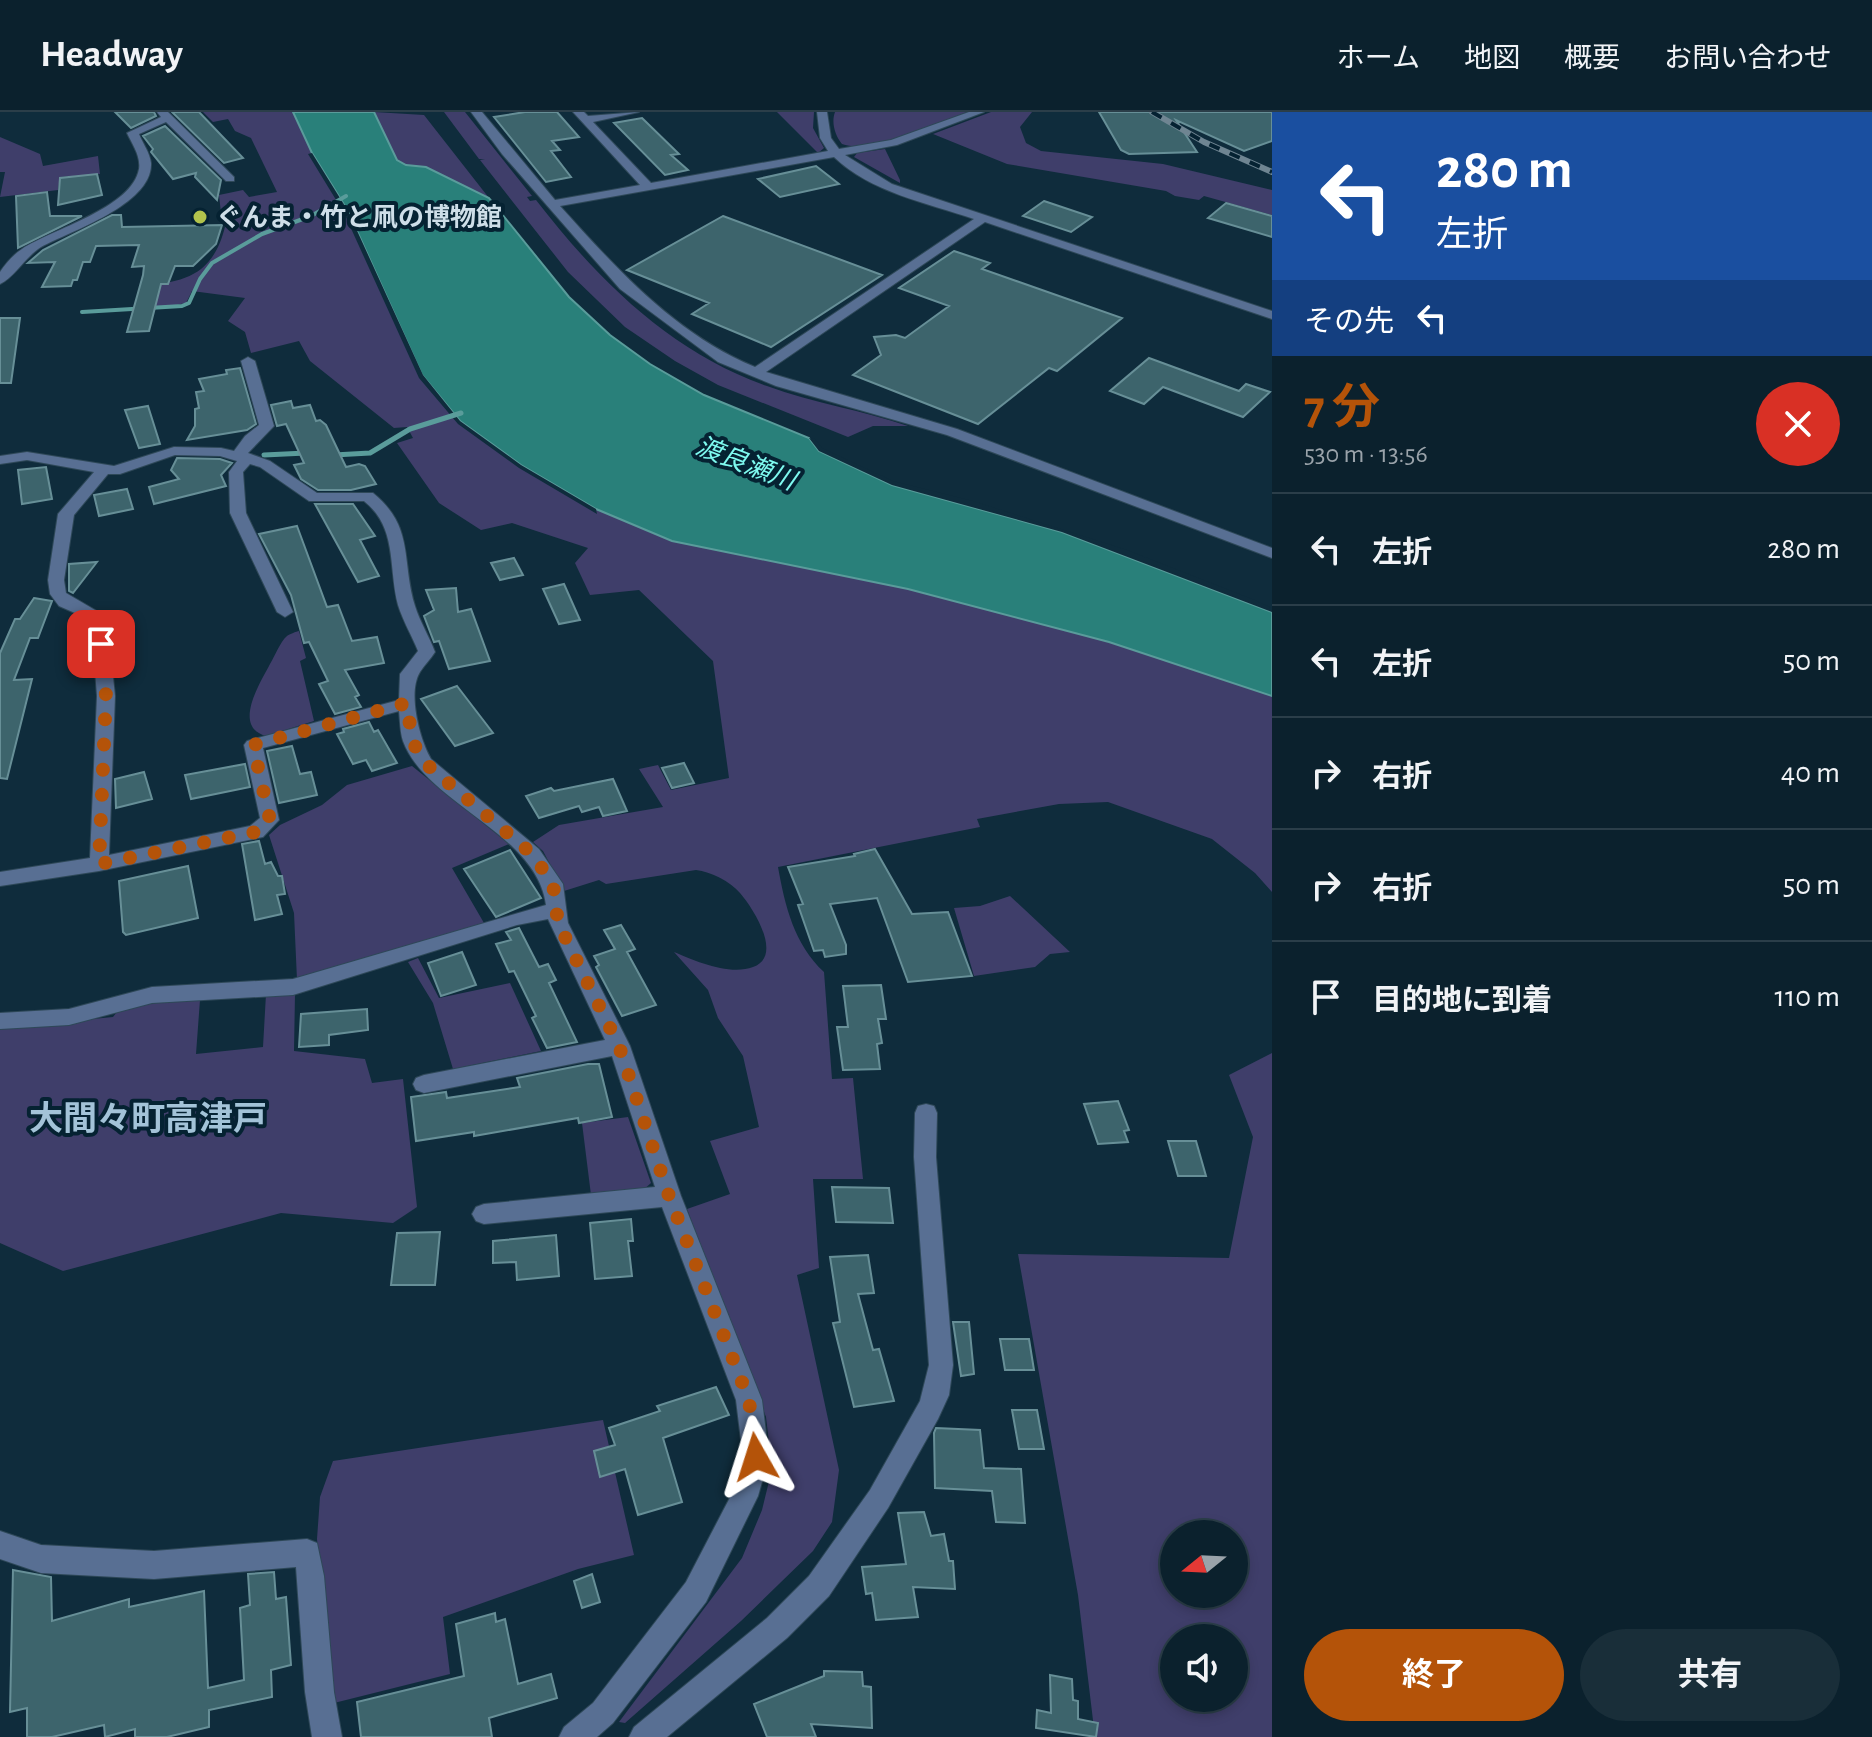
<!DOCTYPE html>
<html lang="ja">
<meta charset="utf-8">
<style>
body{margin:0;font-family:"Alegreya Sans","Noto Sans JP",sans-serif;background:#192e39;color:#f1f3f6;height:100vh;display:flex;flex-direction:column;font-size:30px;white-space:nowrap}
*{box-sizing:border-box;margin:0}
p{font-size:26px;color:#9aa3aa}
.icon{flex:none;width:44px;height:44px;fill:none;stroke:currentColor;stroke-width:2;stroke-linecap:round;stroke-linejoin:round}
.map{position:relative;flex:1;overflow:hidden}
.details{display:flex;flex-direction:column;background:#0b212d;width:600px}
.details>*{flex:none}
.top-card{background:#1a4fa0;color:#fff;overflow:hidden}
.needle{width:52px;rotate:252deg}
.buttons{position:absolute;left:1160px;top:1408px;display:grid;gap:16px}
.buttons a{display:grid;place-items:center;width:88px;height:88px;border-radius:50%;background:#0b212d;box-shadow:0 4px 12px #0003,0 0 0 2px #2b3e49;font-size:40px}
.pin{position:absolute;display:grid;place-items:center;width:68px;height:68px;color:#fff;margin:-34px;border-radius:16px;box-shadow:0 4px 12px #0006}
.me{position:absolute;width:88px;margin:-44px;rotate:354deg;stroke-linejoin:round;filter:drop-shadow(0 0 6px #0008)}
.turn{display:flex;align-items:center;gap:28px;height:168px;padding:0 32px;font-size:36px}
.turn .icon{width:104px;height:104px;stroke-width:2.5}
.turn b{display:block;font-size:56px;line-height:68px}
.then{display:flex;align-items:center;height:76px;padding:0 32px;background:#0003;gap:16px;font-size:30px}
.round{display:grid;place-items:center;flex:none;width:84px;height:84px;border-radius:42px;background:#192e39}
.headline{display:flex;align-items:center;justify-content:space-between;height:136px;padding:0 32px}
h1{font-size:48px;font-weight:700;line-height:60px;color:#b45309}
.primary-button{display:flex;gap:16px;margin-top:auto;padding:16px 32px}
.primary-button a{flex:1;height:92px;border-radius:48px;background:#b45309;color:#fff;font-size:32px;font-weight:700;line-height:92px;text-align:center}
.primary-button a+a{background:#192e39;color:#f1f3f6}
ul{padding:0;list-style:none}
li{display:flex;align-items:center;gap:24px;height:112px;padding:0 32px;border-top:2px solid #2b3e49}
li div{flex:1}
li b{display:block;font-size:30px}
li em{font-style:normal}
header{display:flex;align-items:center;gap:48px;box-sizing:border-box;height:112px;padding:0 40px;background:#0b212d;border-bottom:2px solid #2b3e49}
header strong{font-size:38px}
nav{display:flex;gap:44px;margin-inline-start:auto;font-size:28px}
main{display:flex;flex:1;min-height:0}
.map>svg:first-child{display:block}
</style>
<header>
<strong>Headway</strong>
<nav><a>ホーム</a><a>地図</a><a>概要</a><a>お問い合わせ</a></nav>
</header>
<main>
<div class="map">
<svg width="1272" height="1625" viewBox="0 0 1272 1625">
<rect width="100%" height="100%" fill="#0f2c3c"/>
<!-- green -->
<path fill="#3f3e6a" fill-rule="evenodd" d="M203 0H293L312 41 672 429 908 477 1109 530 1272 584V780L1255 761 1212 727 1108 690 1059 692 977 707 980 715 778 755C785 794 794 832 824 860L832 967 853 966 863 1067H813L819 1156 797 1163 839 1358 832 1410 813 1439 741 1509 625 1611 619 1610 742 1446 762 1398 772 1357 766 1305 687 1097 730 1082 710 1029 759 1015 743 944 718 906 708 878 674 840C695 849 730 864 753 855 784 844 753 796 740 781 730 769 711 760 696 758L606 772 599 768 564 779 543 739 533 730 559 713 663 695 639 657 658 653 671 678 729 666 713 549 639 478 590 483 575 451 588 436 512 411 481 418 439 391 397 331 413 326 407 315 394 316 310 249 299 229 251 241 245 220 228 209 245 186 192 179 186 191 155 197 141 173C186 171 213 162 225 115L222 110 219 83 243 78 249 85 277 80 251 26 235 19 228 7 213 10Z
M374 0 424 3 489 86 426 55 406 53 397 48Z
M444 0H465L532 84 527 85 530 89 536 88C598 168 670 240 767 274 813 291 862 298 908 314H873L848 325 718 273 675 249 625 215 568 160 480 48 485 47H479Z
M777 0H814L813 16 824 36 818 41Z
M835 0H967C937 11 873 43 842 32 835 23 831 11 835 0Z
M991 0H1032L1020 15 1026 31 1041 39 1163 52 1272 78V103L1204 84 1199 88 1175 84 1166 79 1007 52 933 22Z
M0 25 40 42 43 54 98 44 100 62 60 65 58 78 0 85 5 60H0Z
M885 37 900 68V71L854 45 857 41Z
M299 519 306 546 300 549 314 609 266 624C232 615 260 571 270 552 275 544 280 530 287 524 288 523 297 519 299 519Z
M412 654 509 732 452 756 484 811 297 868 294 801 269 723 280 713 322 693 347 673Z
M1010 784 1070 840 1050 842 1035 855 974 864 954 796 980 794Z
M418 846 439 886 510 871 541 939 453 957 433 891 408 850Z
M266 882H295L294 939 365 947 372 971 403 967 417 1095 393 1111 281 1101 63 1159 0 1131V916L113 905C130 882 174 888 200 888L196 942 263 935Z
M1272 941V1625H1095L1078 1483 1018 1142 1229 1146 1253 1025 1229 963ZM1174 1422H1234V1482H1174ZM1174 1526H1234V1586H1174Z
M628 1005 651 1071 642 1079 591 1083 582 1011Z
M603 1308 634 1443 578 1457 443 1505 450 1562 330 1592 317 1427 320 1385 333 1349Z"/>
<!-- water -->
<path fill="#29807a" stroke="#5a9c9b" stroke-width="2" d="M293 0H374L397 48 406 53 426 55 489 86 569 185 610 223 650 252 704 283 809 326 819 339 892 373 1062 420 1272 500V584L1109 530 908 477 672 429 596 397 521 353 460 309 422 263 348 99 312 41Z"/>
<!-- pier -->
<path fill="#0f2c3c" d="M312 41 348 99 423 263 460 309 521 353 596 397 597 402 519 356 458 312 419 266 344 101 308 42Z
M809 326 815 327 822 336 893 369 973 389 1127 438 1252 487 1272 496V500L1062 420 892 373 819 339Z"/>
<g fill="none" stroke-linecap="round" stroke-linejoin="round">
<!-- stream-far1 -->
<path stroke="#5a9c9b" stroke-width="4" d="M82 200 182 194 189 191 200 167 212 151 262 122 311 104 346 84"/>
<!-- stream -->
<path stroke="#5a9c9b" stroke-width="5" d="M264 343 306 341
M334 343 370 341 410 317 461 301"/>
</g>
<!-- building -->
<path fill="#3d646c" stroke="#678f97" stroke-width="2" d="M115 0H154L156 4 131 16Z
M172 0H199L243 46 224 51Z
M525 0H557L579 25 552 29 560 38 551 39 571 65 546 70 494 5Z
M1099 0H1272V29L1244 39 1176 8 1197 40 1129 42 1121 38Z
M642 6 679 42 671 43 688 58 665 63 614 11Z
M165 14 221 68 217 88 195 65 196 61 173 67 151 40 153 37 143 24Z
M816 54 839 72 780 85 758 67Z
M97 62 102 83 58 93 60 66Z
M47 80 50 104H82L18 136 16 84Z
M1044 89 1092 105 1071 120 1023 104Z
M1226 91 1272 104V125L1208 106Z
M112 103H121L122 115 222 113 216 132 193 154H175L168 172H161L149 219 127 220 143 163 144 154 132 155 139 133 96 134 90 150H83L77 168H73L71 174 42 175 55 150 28 151 43 138Z
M723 104 882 163 771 235 692 202 709 191 627 158Z
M954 139 990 151 982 157 1122 206 1057 259 1049 256 978 312 853 263 881 243 874 225 896 223 905 226 949 194 899 176Z
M0 206H20L11 271H0Z
M1149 246 1239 279 1246 272 1270 280 1243 305 1163 275 1144 292 1110 279Z
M240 256 256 312 247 318 187 328 195 314V297L199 296 196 280 204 279 199 267 227 262 226 258Z
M291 289 293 296 310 293 316 309 320 308 326 313 346 355 359 352 365 354 376 372 351 378H318L301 367 294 353 304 351 286 312 277 314 271 293Z
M148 294 160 332 139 336 125 298Z
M177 346 220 347 232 351 221 363 226 374 154 392 149 375 179 367 171 358Z
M46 355 52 387 22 392 18 358Z
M127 377 133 397 99 404 94 383Z
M315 392H353L375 424 360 428 379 464 358 470Z
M297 414 327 495 338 493 352 529 377 525 384 551 345 558 359 583 355 585 361 595 335 602 319 572 328 569 309 530 304 531 291 483 259 422Z
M514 446 523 463 500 468 491 451Z
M97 450 73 481 69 479V452Z
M564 472 580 508 559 512 543 477Z
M456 476 458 500 471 497 490 549 449 557 439 529 434 530 424 504 434 498 426 478Z
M34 486 52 489 38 526H30L14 568 32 567 7 667 0 666V541L15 507H20Z
M457 574 493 621 455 634 421 587Z
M369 610 374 620 378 618 397 651 372 659 366 648 353 652 337 622 344 620 343 617Z
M292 634 300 662 311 660 317 683 279 691 267 639Z
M684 651 694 671 672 676 662 656Z
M245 652 250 675 191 687 185 663Z
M144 660 152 687 116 696 115 667Z
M613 667 627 699 603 704 599 695 582 700 579 694 539 706 526 684 551 676 554 679Z
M259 729 265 752 271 750 278 764H282L285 782 277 783 282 802 255 808 242 732Z
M875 737 912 802 948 800 972 864 908 870 877 786 830 792 846 833V842L825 845 823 838 814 839 798 793 803 792 788 755 855 744 854 742Z
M510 738 541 786 496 805 464 757Z
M188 754 198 806 126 823 123 820 119 769Z
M621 813 635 837 627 840 656 893 622 904 596 855 599 853 594 844 615 837 604 818Z
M519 816 539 855 548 852 556 868 549 871 577 930 547 936 532 906 536 904 514 859 509 860 496 832 511 828 506 820Z
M462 840 476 873 441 884 428 851Z
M881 873 886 907H878L882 931 877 932 880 957 843 958 837 915H848L843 874Z
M367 897 368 918 329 923V933L299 935 301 902Z
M588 952H599L612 1005 579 1011 578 1006 474 1024V1020L416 1029 411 985 446 980 447 986 520 975 517 966Z
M1118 989 1129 1018 1124 1019 1128 1030 1098 1032 1084 992Z
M1168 1029H1196L1206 1064H1178Z
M832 1075 889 1076 893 1111 836 1110Z
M631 1107 633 1129H628L632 1164 595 1167 590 1111Z
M440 1120 435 1173H391L397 1121Z
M556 1123 559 1164 517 1168 516 1150 493 1151V1129Z
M868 1143 874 1181 858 1182 873 1238 879 1237 894 1289 854 1295 833 1211 840 1210 830 1145Z
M953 1210H969L974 1262 961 1264Z
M1000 1227H1029L1034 1258H1005Z
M716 1275 729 1303 663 1326 682 1390 638 1403 625 1357 600 1365 594 1339 615 1333 609 1316 660 1299 657 1294Z
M1012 1298H1037L1044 1337H1019Z
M936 1316 980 1318 984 1356 1021 1357 1025 1411 996 1410 992 1379 935 1376 934 1321Z
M924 1400 931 1424 944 1422 949 1449H953L955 1477 913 1475 918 1505 876 1508 872 1481 866 1482 862 1455 906 1452 898 1401Z
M13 1458 51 1465 52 1509 129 1487V1495L204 1479 208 1576 244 1568 240 1496 250 1493 248 1462 274 1460 276 1487 286 1485 291 1553 271 1558 272 1585 209 1598V1615L167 1625H135V1617L105 1625 104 1613 52 1625H27V1596L10 1600Z
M592 1462 600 1490 582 1496 574 1469Z
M495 1501 496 1510 505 1507 518 1572 551 1562 557 1586 489 1606 492 1625H361L357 1590 464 1564 456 1512Z
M824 1559 862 1560 863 1574 871 1575 872 1616 811 1612 816 1625H767L754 1592 824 1564Z
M1050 1563 1072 1567 1073 1588 1078 1589V1607L1098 1611 1096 1625 1036 1616 1037 1598 1051 1601Z"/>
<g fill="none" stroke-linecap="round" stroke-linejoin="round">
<!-- minor casing -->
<g stroke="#2e4858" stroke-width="2">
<path id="minor" d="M157 0H168L234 65V69H226L166 10 139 22C143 32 150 41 151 51 153 92 71 119 41 135 25 145 14 166 0 172V160C6 151 13 143 22 137 52 117 132 96 139 57 141 44 132 32 127 21L161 5Z
M471 0H482L555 88 640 73 573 0H584L588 4 639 0 593 10 651 71 828 39 820 26 817 0H827L831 26 839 37 891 28 969 0H984L897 33 845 43 892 72 1272 199V207L985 110 766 260 957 317 1272 436V446L947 323 776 274 718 250 620 177 502 42ZM834 45C870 80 927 91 974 107L755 255C675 222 617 157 560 94Z
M248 245 255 249 274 314 248 341 270 349 317 381H373C415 415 401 449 415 494 420 510 429 524 435 540 431 547 424 553 420 560 407 581 420 628 431 647L539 737 563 772 568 811 630 934 681 1084 762 1288 769 1345 758 1384 706 1490 613 1611 597 1625H559L564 1615 593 1591 686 1470 737 1372 743 1345 736 1288 662 1095 484 1112 476 1109 472 1102 476 1095 484 1092 655 1075 612 944 424 981 416 978 413 972 416 966 424 963 605 928 548 807 517 813 293 883 152 891 69 913 0 917V901L69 897 152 875 293 867 546 793C537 721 426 692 403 629 400 620 400 608 399 599L263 636 279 708 263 725 99 759 0 774V760L90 746 97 584 91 508 59 494 50 482 48 468 58 402 94 360 27 348 0 352V344L27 340 114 354 174 335 221 336 234 339 245 324 259 313 241 249ZM175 343 220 344 237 349 229 360 230 401 277 500 285 505 293 500 246 401 243 360 250 352 260 355 309 389H364C398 416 388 455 398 493 403 509 412 524 418 539L400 562 399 588 247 629 244 633 260 706 250 714 109 743 115 584 107 505 66 481 64 468 74 403 108 362H120Z
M926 992 934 994 937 1001 936 1045 953 1253 949 1283 938 1307 888 1396 829 1484 787 1526 667 1625H629L634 1615 767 1506 809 1464 870 1378 920 1289 929 1253 914 1045 915 1001 918 994Z
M0 1419 41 1433 154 1439 307 1427 317 1431 324 1464 334 1580 342 1625H312L305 1580 296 1455 154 1467 41 1461 0 1447Z"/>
</g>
<!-- minor -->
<use href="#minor" fill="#586f93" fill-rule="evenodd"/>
<!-- rail casing -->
<g stroke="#6f8592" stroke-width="6">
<path id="rail" d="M1152 0 1204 30 1272 60"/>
</g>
<!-- rail -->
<use href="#rail" stroke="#052232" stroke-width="4" stroke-dasharray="11" stroke-linecap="butt"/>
</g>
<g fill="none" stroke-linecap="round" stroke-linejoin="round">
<!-- route -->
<path stroke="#b45309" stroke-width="14" stroke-dasharray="0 25.2" d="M101 532 106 584 99 752 256 720 270 708 253 633 407 591 412 629 425 651 532 742 553 772 558 811 619 934 669 1084 749 1288 756 1345"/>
</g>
<!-- markers -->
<circle fill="#b2c34c" stroke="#052232" stroke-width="3" cx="200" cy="105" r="8"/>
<g text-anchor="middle" stroke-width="8" stroke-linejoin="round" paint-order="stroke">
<!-- far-poi labels -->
<g font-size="26" font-weight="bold" fill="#cedee8" stroke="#052232" text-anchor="start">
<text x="216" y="114">ぐんま・竹と凧の博物館</text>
</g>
<!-- far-water labels -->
<g font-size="26" font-style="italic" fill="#7ef9ef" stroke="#052232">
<text transform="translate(746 351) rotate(21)" y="9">渡良瀬川</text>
</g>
<!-- quarter labels -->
<g font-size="34" font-weight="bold" fill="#a3c3d8" stroke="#052232">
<text x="148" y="1018">大間々町高津戸</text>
</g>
</g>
</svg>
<div class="buttons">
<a><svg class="needle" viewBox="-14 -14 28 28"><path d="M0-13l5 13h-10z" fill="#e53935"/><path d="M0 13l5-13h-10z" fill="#9aa3aa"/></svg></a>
<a><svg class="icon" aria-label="sound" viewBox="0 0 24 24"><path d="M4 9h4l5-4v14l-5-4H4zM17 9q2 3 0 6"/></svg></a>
</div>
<div class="pin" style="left:101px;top:532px;background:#d93025"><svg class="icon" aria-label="arrive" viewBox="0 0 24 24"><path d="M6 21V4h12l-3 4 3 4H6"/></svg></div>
<svg class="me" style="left:756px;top:1345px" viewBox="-20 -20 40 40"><path d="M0-17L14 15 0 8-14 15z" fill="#b45309" stroke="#fff" stroke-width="4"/></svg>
</div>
<section class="details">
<div class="top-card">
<div class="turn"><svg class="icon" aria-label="left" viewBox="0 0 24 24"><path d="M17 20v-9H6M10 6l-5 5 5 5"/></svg><div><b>280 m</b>左折</div></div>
<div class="then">その先<svg class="icon" aria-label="left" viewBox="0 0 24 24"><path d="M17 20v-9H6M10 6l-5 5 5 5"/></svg></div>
</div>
<div class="headline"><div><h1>7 分</h1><p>530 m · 13:56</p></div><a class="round" style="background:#d93025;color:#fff"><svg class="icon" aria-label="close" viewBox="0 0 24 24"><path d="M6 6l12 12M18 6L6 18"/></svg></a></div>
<ul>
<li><svg class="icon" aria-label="left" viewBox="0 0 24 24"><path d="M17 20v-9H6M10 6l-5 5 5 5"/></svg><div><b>左折</b></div><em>280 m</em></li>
<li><svg class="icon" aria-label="left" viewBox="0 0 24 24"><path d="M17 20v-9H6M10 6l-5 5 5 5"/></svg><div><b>左折</b></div><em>50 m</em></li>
<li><svg class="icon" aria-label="right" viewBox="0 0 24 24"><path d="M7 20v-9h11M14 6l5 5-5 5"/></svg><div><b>右折</b></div><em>40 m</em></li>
<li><svg class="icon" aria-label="right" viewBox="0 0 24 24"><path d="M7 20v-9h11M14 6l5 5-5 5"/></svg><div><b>右折</b></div><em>50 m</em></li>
<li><svg class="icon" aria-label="arrive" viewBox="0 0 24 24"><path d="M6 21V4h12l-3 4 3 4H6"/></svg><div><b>目的地に到着</b></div><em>110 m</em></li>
</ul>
<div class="primary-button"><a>終了</a><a>共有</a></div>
</section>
</main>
